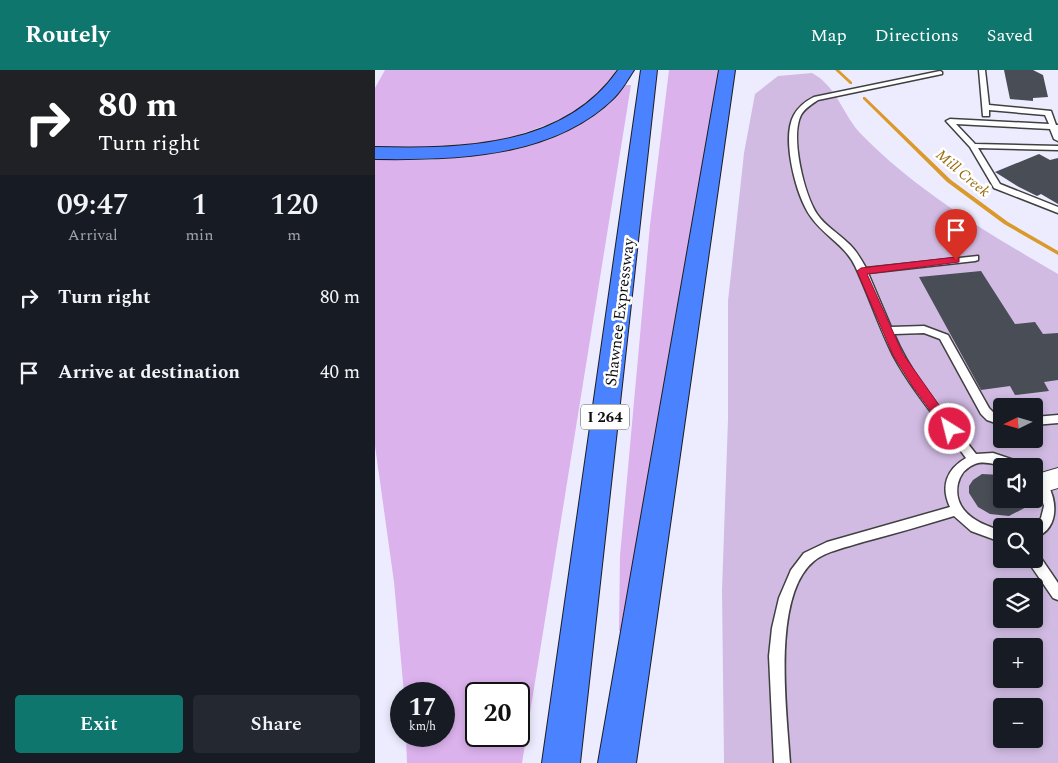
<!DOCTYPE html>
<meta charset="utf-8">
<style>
body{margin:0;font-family:Spectral,serif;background:#242831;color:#f1f3f6;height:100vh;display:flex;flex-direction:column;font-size:19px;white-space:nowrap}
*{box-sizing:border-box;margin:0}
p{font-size:16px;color:#9ea1a6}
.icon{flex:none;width:28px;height:28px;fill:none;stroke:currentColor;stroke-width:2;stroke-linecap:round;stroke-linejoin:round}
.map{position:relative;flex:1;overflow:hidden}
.sheet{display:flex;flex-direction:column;background:#171b24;width:375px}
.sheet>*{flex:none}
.top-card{background:#202124;color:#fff;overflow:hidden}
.needle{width:32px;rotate:265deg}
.tools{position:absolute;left:618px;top:328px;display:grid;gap:10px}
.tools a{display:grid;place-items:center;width:50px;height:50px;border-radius:5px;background:#171b24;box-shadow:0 2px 8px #0003;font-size:25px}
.speed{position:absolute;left:15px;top:612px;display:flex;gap:10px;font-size:25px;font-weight:700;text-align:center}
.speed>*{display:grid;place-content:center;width:65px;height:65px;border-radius:50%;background:#171b24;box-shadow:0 2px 8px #0003;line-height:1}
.speed small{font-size:12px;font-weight:400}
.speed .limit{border:2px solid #111;border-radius:8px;background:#fff;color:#111}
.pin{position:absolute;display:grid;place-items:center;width:42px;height:42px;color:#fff;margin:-51px -21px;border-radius:50% 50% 50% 0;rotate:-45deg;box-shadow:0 0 5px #0007}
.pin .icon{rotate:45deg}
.me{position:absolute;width:55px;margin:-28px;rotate:324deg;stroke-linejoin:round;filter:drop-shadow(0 0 4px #0008)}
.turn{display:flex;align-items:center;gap:18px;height:105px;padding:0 15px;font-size:22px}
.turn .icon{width:65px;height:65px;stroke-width:2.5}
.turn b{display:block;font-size:35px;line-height:42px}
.eta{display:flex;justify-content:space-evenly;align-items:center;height:85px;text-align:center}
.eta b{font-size:30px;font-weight:600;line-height:35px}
.action{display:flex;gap:10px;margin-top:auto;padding:10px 15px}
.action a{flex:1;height:58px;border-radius:5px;background:#0f766e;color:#fff;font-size:20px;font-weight:600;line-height:58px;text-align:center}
.action a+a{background:#242831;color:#f1f3f6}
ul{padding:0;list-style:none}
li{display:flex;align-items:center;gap:15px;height:75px;padding:0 15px}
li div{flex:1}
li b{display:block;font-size:19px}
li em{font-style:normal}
header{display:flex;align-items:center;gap:30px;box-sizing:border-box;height:70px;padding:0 25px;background:#0f766e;color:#fff}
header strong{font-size:24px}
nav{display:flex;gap:28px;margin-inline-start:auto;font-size:18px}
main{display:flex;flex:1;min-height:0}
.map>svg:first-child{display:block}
</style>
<header>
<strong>Routely</strong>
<nav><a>Map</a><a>Directions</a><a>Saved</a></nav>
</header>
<main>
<section class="sheet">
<div class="top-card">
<div class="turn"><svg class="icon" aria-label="right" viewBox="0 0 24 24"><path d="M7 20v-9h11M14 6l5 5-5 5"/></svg><div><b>80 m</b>Turn right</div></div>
</div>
<div class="eta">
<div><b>09:47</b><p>Arrival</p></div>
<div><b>1</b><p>min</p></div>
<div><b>120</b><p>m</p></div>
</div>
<ul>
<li><svg class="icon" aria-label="right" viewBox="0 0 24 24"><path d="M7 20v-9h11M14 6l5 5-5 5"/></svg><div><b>Turn right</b></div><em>80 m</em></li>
<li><svg class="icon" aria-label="arrive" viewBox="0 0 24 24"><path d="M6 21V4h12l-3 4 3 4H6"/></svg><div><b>Arrive at destination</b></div><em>40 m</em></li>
</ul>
<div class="action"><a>Exit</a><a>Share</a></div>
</section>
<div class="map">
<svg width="683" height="693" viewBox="0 0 683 693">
<rect width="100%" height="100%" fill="#edecff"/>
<!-- green -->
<path fill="#dcb2ed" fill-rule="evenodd" d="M10 0H243C233 15 221 28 205 38 173 59 112 76 73 78 52 79 29 78 8 78L0 77V18Z
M294 0H345L290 312 249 561H244L245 486 275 155Z
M249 15H256L147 693H32L31 666H69V624H29L19 512 0 376V88L55 90 113 83 217 44 237 29ZM101 624H144V666H101Z"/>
<!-- cemetery -->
<path fill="#d1bbe3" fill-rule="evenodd" d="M437 3C462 16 468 46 487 65 543 122 614 164 683 204V693H349L347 520 353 349V231L369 83 380 24 403 6ZM626 336H659V369H626ZM626 396H659V429H626ZM626 456H659V489H626ZM626 516H659V549H626ZM626 576H659V609H626ZM626 636H659V669H626Z"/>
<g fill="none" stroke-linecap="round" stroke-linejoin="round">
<!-- stream -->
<path fill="#da9a2b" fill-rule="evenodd" d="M460 0H464L477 12V14H475Z
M488 27H490L576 110 633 152 683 181V185L629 154 572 112 488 29Z"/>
</g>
<!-- building -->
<path fill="#484d56" d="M629 0H658L668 5 673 27 658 28V31L635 29Z
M664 84 675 90 683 88V134L666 124 662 126 644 117 620 102Z
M606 201 640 254 660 252 668 264 683 263V310L669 312 674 321 640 325 635 316 606 320 544 207Z
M607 404 626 405V429H665V430L634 446 615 444 603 437 594 423V416L598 410Z"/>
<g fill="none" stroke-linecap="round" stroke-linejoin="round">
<!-- lane casing -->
<g stroke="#404040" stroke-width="3">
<path id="lane" d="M604 0H610L614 35 676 41 681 55H683V71L679 69 675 59 581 54 600 74 683 76V80L603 78 625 114 683 137V143L619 118 595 77 571 51 575 49 674 54 670 45 614 40V46H608Z
M565 1 567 2V4L443 30C437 34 430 38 426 45 415 67 429 124 442 144 450 156 463 163 473 173 481 180 486 189 491 198L603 186V190L600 191 493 203 516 257 549 256 573 265 614 338 620 344 626 346V355L612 350 606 344 565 269 549 263 519 264C538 309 571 345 601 384L618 383 648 393 650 396C644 396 636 397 630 396 620 395 610 390 600 394 581 401 577 425 589 440 599 452 613 456 626 461V472L596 461 579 446C549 455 519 464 488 472 473 477 451 481 439 491 396 526 412 643 415 693H399L394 586 397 558 404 528 416 500 429 483 452 472 575 437C565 416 572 399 591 388 566 354 538 322 518 285 504 257 494 226 481 198 471 175 449 166 436 147 421 126 406 68 419 45 424 36 431 31 439 27Z
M683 345V353L659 355V347Z
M659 401C666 403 669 409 673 415 683 434 683 460 659 468L658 456 666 448 669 436 665 423 659 414Z
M659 483 664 485 683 513V530L678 528 654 493 653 489H659Z"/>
</g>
<!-- street casing -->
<g stroke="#404040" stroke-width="2">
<path id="street" d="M683 398V418L666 423 659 421V405Z"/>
</g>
<!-- highway casing -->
<g stroke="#1e1e1e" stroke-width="2">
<path id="highway" d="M243 0H259C253 9 247 20 239 28 178 88 80 90 0 89V77C85 79 189 78 243 0Z
M266 0H282L205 693H167Z
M344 0H360L261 693H223Z"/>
</g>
<!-- lane -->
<use href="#lane" fill="#fff" fill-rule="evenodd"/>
<!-- street -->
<use href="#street" fill="#fff" fill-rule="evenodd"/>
<!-- highway -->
<use href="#highway" fill="#4a82ff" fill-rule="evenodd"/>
</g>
<!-- route -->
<path fill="#e11d48" stroke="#92132f" d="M581 187 584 188V192L492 204 528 284 581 359 575 364 571 362 538 317 518 285 482 201 486 198Z"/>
<g text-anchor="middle" stroke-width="5" stroke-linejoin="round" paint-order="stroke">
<!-- far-water labels -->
<g font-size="15" font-style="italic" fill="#9b6b0b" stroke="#fff">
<text transform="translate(588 103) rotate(40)" y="5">Mill Creek</text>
</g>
<!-- shield labels -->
<rect fill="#fff" stroke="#565656" stroke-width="1" x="206" y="334.5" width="48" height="25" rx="4"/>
<g font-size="15" font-weight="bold" fill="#0d0d0d">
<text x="230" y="352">I 264</text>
</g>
<!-- street labels -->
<g font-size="16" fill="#0d0d0d" stroke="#fff">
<text transform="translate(244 242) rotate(-83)" y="6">Shawnee Expressway</text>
</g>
</g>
</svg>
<div class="tools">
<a><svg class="needle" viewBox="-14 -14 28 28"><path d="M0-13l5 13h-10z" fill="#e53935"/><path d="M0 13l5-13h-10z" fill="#9ea1a6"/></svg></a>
<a><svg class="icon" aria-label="sound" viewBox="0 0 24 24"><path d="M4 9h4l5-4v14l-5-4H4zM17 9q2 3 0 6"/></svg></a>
<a><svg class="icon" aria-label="search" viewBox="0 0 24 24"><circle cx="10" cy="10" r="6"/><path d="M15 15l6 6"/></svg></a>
<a><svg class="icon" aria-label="layers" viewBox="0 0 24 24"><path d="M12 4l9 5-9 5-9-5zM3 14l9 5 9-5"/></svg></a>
<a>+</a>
<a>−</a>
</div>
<div class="speed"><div>17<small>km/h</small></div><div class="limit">20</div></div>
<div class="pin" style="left:581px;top:190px;background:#d93025"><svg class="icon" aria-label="arrive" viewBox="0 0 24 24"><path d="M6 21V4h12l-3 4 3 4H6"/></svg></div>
<svg class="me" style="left:575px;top:359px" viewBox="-20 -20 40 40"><circle r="17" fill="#e11d48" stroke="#fff" stroke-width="3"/><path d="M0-11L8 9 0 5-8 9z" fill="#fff"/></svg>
</div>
</main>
